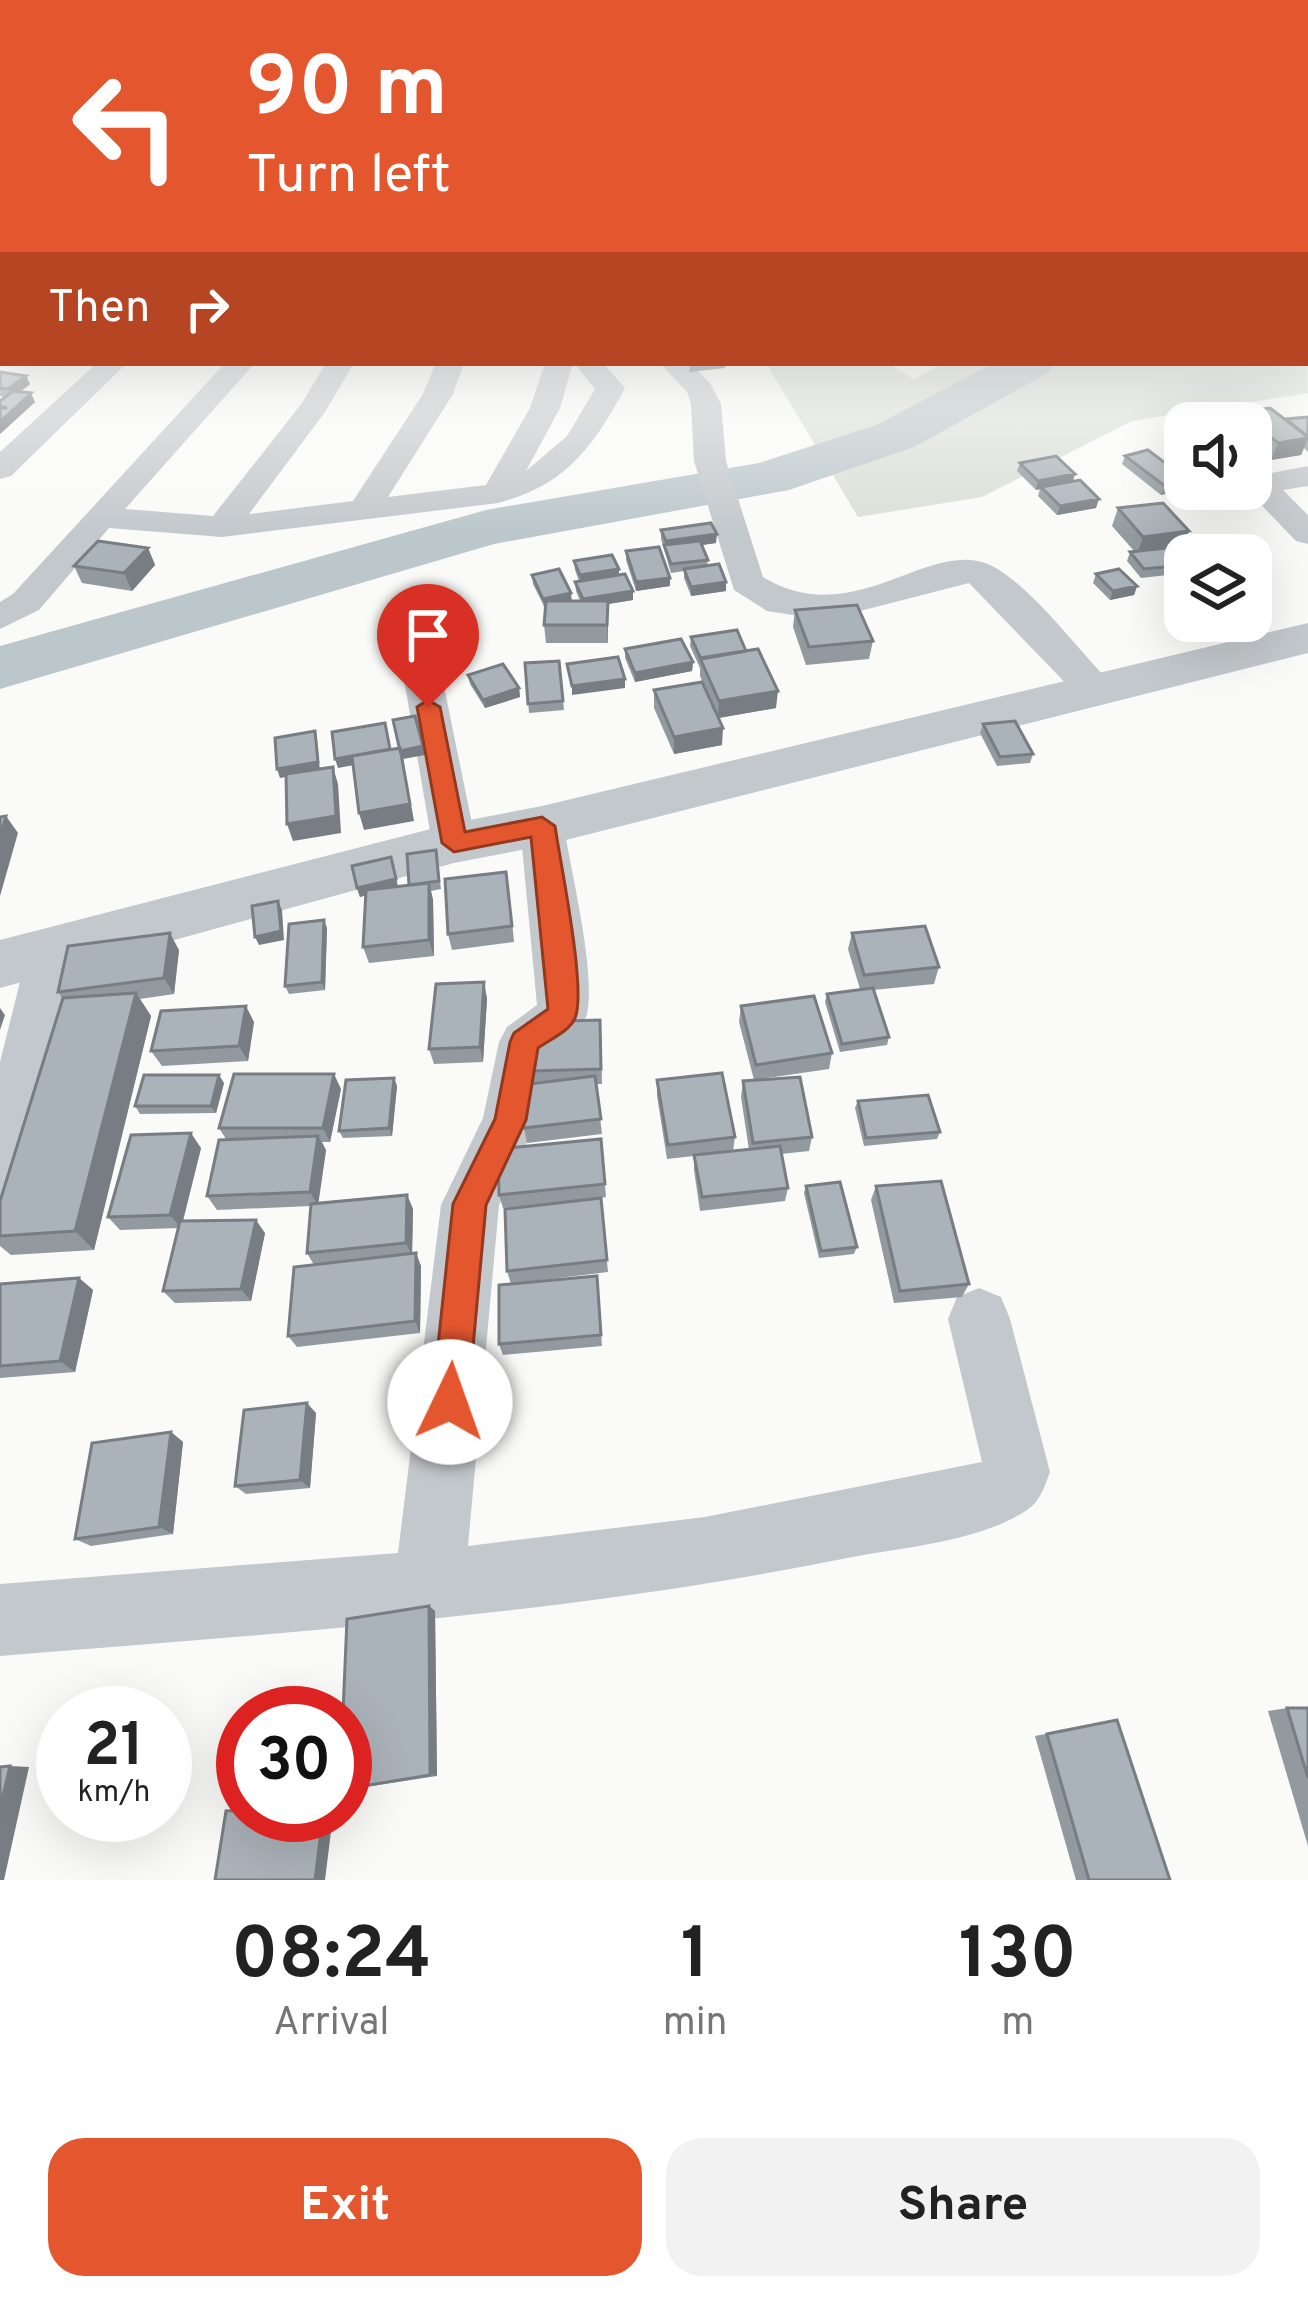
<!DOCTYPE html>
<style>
body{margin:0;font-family:Overpass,sans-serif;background:#f2f2f2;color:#222;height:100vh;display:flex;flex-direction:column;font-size:45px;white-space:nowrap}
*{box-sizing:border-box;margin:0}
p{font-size:39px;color:#767676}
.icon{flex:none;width:66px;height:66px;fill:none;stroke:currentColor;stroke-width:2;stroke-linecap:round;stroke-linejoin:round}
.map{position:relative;height:1880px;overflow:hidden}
.side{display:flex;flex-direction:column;background:#fff;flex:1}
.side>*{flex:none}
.top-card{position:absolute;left:0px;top:0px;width:1308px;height:366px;box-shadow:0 12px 48px #0002;background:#e4572e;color:#fff;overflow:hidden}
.buttons{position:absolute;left:1164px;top:402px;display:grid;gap:24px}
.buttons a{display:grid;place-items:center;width:108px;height:108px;border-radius:24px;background:#fff;box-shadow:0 12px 48px #0002;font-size:60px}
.speed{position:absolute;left:36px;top:1686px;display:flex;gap:24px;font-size:60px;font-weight:700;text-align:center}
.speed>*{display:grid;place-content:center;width:156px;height:156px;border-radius:50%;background:#fff;box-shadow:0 12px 48px #0002;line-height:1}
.speed small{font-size:30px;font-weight:400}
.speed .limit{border:18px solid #d22;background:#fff;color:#111}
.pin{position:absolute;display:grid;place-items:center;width:102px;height:102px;color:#fff;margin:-123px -51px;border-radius:50% 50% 50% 0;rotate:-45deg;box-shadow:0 0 12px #0007}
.pin .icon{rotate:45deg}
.me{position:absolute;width:132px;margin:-66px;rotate:3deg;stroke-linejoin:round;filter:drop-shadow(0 0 9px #0008)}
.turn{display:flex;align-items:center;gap:42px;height:252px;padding:0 48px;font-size:54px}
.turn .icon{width:156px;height:156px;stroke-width:2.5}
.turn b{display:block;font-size:84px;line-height:102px}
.then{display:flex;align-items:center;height:114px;padding:0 48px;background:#0003;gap:24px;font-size:45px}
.eta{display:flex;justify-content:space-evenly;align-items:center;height:204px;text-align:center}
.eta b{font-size:72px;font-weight:700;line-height:84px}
.cta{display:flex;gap:24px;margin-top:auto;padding:24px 48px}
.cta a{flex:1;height:138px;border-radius:36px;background:#e4572e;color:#fff;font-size:48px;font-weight:700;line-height:138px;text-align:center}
.cta a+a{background:#f2f2f2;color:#222}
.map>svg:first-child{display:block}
</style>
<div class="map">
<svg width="1308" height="1880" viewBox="0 0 1308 1880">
<rect width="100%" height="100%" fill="#fafaf8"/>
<!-- green -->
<path fill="#dadfd7" d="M1305 273 1308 393 1132 421 982 497 858 517 766 363H887L914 379 943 363H1305Z"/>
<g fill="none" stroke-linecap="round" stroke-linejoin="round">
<!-- river -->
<path fill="#bbc7cb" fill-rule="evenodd" d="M994 363H1056L1048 373 914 447 789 490 494 544 0 689V646L486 510 759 463 876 425Z"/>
<!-- minor -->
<path fill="#c3c8cc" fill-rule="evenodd" d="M3 331V348L0 349V332Z
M97 363H127L11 476 0 479V452Z
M225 363H255L125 509 213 516 302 403 326 363H354L325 412 249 514 353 501 423 394 436 363H464L453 394 388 497 486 485 530 408 545 363H573L560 408 526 471 567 436 595 389 574 363H603L625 388C594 446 565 486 498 503L222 537 109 528 39 610 0 629V602L13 594Z
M660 363H690L710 383 721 404 726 461 763 577C855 634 932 533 994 567 1033 589 1075 646 1107 679L1113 688 1107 697 1093 701 1079 697 969 583 825 620 767 611 734 590 694 461 691 404 687 392Z
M1308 466V486L1283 490 1308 515V544L1296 541 1246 489H1251V477Z
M420 650 434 653 439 662 476 843 470 855 454 859 438 855 432 843 401 662 406 653Z
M542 810 558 815 564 826C571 873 596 971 587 1014 583 1032 563 1042 549 1053L537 1120 499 1205 468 1546 705 1517 982 1462 948 1319 957 1297 979 1288 1001 1297 1010 1319 1050 1472C1045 1485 1040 1502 1027 1510 977 1543 900 1547 842 1559 564 1615 282 1633 0 1656V1584L398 1553 441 1205 483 1118 499 1042 507 1027 537 1005 520 826 526 815Z
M52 931 69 936 76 950 28 1174 20 1192 0 1200V1062L28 950 35 936Z"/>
<!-- tertiary -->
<path fill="#c3c8cc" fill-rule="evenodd" d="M1308 623V653L542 846 454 863 0 988V940L454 823 542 806Z"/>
</g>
<!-- wall -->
<path fill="#929a9f" d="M0 372 26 376 30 384 20 392 35 402 0 434 5 397 0 396Z
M1240 412 1285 420 1308 417V452L1304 448 1301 455 1271 460 1251 444V423H1235Z
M1125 456 1185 478 1184 489 1161 495 1122 464Z
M1020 463 1075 474 1073 481 1096 508 1057 515 1038 496 1040 489 1036 490 1017 471Z
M1118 508 1189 531 1182 547 1185 555V573L1141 578 1127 561 1130 552H1135L1112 526Z
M661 530 716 543 702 545 708 560 707 566 726 591 691 596 684 578V571L671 573 661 539Z
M148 548 155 565 132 591 82 583 74 566Z
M626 551 670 586 636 591 626 560Z
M574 561 619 575 633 591V600L608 604V643H546L544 625 545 608 533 584 532 575 571 593V601H580L576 591 575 582 579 581 575 570Z
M1096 574 1137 586 1134 595 1110 600 1093 583Z
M795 610 873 641 869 659 806 665 793 627Z
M691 637 746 651 776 708 719 718 722 745 674 754 654 708V690L707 693 700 676V668L690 646Z
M625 649 693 662 692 671 635 682 625 658Z
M559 661 564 710 529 713 525 663Z
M468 675 519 688 520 697 485 708 470 684Z
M983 724 1033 754 1030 763 997 766 980 733Z
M436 850 441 889 431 891 433 900 434 956 369 963 363 947 365 895 360 897 357 888 391 857 398 886 409 885Z
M509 889 514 942 452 950 448 934Z
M327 928 325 990 289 994 285 986Z
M852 933 939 967 934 984 873 990 889 1037 887 1045 840 1052 825 1002 827 994 860 989 848 949Z
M179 950 174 994 140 999 151 1016 94 1250 11 1255 0 1246V1201L62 998 58 992Z
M484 982 487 999 483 1062 434 1064 429 1049Z
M741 1006 832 1053 829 1069 754 1080 739 1022Z
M254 1022 248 1061 162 1066 151 1051Z
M601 1036 602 1084H596L602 1134 527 1143 524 1128 533 1083 531 1071Z
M394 1078 397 1086 392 1136 343 1138 339 1131Z
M657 1080 735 1137 733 1151 749 1150 741 1097 743 1081 812 1137 809 1151 781 1154 788 1188 785 1201 700 1211 694 1170V1156L667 1159 657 1096Z
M224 1083 216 1113 140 1114 135 1106Z
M341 1089 330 1142H322L326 1150 318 1203 407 1195 413 1209 412 1254 421 1266 420 1333 297 1347 288 1336 314 1265 307 1253 311 1206 217 1210 207 1196 226 1139 219 1128Z
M858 1101 940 1132 937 1139 864 1146 855 1108Z
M601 1139 606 1197 601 1198 608 1272 517 1283 597 1276 602 1346 503 1355 499 1344 511 1284 507 1271 577 1200 503 1208 499 1195Z
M201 1148 183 1221 265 1233 251 1301 175 1303 163 1291 179 1228 120 1230 108 1217Z
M806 1186 857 1247 854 1254 819 1258 804 1193Z
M876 1186 969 1284 962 1297 894 1303 871 1200Z
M79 1278 93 1290 75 1372 0 1378V1284Z
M316 1413 310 1488 246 1494 235 1486Z
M171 1432 183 1442 173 1534 91 1546 75 1539Z
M429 1606 435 1611 437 1776 345 1790Z
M1287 1708H1308V1846L1268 1711Z
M1117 1720 1170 1880H1076L1035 1736Z"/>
<!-- shaded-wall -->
<path fill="#777d82" d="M2 295 3 316 0 319V297Z
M725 363V368L689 372 690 364Z
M26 376 30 384 12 398 8 389Z
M31 393 35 402 0 434V422Z
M1308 438 1301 455 1271 460 1278 443Z
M1268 462 1264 470 1251 473V465Z
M1075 474 1072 483 1036 490 1038 481Z
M1185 481 1184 489 1161 495 1165 486Z
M1099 499 1096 508 1057 515 1060 506Z
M1189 531 1182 548 1137 554 1143 537Z
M717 534 716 543 666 550V541Z
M148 548 155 565 132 591 124 573Z
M619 569V577L581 584 580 575Z
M670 578V586L636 591V582Z
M726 582V591L691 596V587Z
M1137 586 1134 595 1110 600 1113 591Z
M633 591V600L608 604V643L607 625 583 608V599Z
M571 593 572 602 544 608 543 599Z
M693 662 692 671 635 682V673Z
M625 679V688L572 695V686Z
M519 688 520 697 485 708 483 700Z
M778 691 776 708 718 718 719 701Z
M723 728 722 745 674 754V737Z
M315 731 317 740 320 771 280 778 277 769Z
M423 746 425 755 403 759 414 821 364 830 359 813 400 748Z
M390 749 392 758 338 768 335 759Z
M333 767 338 784 341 833 293 841 287 824Z
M6 816 18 833 0 896V838Z
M396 879 398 887 360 897 357 888Z
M429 883 433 900 434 956 429 940Z
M278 901 282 910 284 940 259 945 255 937Z
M324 920 327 928 325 990 322 982Z
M170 933 179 950 174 994 164 978Z
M484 982 487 999 483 1062 480 1047Z
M136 993 151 1016 94 1250 75 1231Z
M246 1006 254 1022 248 1061 239 1046Z
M0 1008 5 1015 0 1030Z
M334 1074 341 1089 330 1142 323 1128Z
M219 1075 224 1083 216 1113 211 1106Z
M394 1078 397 1086 392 1136 389 1128Z
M191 1133 201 1148 181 1228 170 1215Z
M318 1136 326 1150 318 1206 310 1192Z
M407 1195 413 1209 412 1256 406 1243Z
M256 1220 265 1233 251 1301 241 1289Z
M416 1253 421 1266 420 1333 415 1321Z
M79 1278 93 1290 75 1372 60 1361Z
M307 1403 316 1413 310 1488 300 1480Z
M171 1432 183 1442 173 1534 159 1527Z
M429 1606 435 1611 437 1776 430 1775Z
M10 1766 29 1767 4 1880H0V1808Z
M323 1815H333L325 1880H315Z"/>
<!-- building -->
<path fill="#aab3b9" stroke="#777d82" stroke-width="3" d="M0 372 26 376 8 389 0 388Z
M13 391 31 393 0 422V408H7L0 406V401Z
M1270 408 1308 437V438L1278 443 1240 412Z
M1308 417V437L1286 419Z
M1251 448 1268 462 1251 465Z
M1148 450 1185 478V481L1165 486 1125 456Z
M1056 456 1075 474 1038 481 1020 463Z
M1080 480 1099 499 1060 506 1041 487Z
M1163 503 1189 531 1143 537 1118 508Z
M711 523 717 534 666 541 661 530Z
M98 541 148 548 124 573 74 566Z
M700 541 708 560 671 564 664 545Z
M1184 546 1192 555H1185V565L1144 569 1130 552Z
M659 547 670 578 636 582 626 551Z
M612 555 619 569 580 575 574 561Z
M719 564 726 582 691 587 684 569Z
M559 569 571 593 543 599 532 575Z
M1119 569 1137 586 1113 591 1096 574Z
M625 574 633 591 583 599 575 582Z
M546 601H608L607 625H544Z
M857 605 873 641 809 647 795 610Z
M737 630 746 651 701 659 691 637Z
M681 639 693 662 635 673 625 649Z
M758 649 778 691 719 701 700 658Z
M618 657 625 679 572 686 567 664Z
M559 661 563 701 528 704 525 663Z
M503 664 519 688 483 700 468 675Z
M702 682 723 728 674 737 654 690Z
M415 716 423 746 400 751 393 720Z
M1015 721 1033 754 1000 757 983 724Z
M385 723 390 749 335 759 332 732Z
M315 731 318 762 277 769 275 738Z
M400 748 410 804 359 813 352 756Z
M333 767 336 816 287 824 286 774Z
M6 816 0 838V817Z
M436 850 439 881 409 885 407 854Z
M391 857 396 879 357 888 352 866Z
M506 872 512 926 448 934 445 879Z
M429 883V940L363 947 366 890Z
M278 901 281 931 255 937 252 906Z
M324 920 322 982 285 986 289 924Z
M925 926 939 967 864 975 852 933Z
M170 933 164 978 58 992 68 946Z
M484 982 480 1047 429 1049 436 984Z
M873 988 889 1037 842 1044 827 994Z
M136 993 75 1231 0 1236V1201L63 998Z
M814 996 832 1053 756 1065 741 1006Z
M246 1006 239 1046 151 1051 161 1011Z
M600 1020 601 1069 531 1071 533 1022Z
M722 1073 735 1137 668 1145 657 1080Z
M234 1074H334L323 1128H219Z
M144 1075H219L211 1106H135Z
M595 1076 601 1119 524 1128 521 1085Z
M800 1077 812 1137 753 1143 743 1081Z
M394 1078 389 1128 339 1131 346 1080Z
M928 1095 940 1132 866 1138 858 1101Z
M191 1133 170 1215 108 1217 131 1135Z
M318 1136 310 1192 207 1196 219 1140Z
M601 1139 605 1184 499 1195 498 1149Z
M780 1146 788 1188 702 1197 694 1155Z
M941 1181 969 1284 900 1291 876 1186Z
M840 1182 857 1247 821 1251 806 1186Z
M407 1195 406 1243 307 1253 311 1204Z
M601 1198 607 1260 507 1271 505 1209Z
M256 1220 241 1289 163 1291 180 1221Z
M416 1253 415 1321 288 1336 294 1267Z
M597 1276 601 1335 499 1344V1285Z
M79 1278 60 1361 0 1366V1284Z
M307 1403 300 1480 235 1486 244 1410Z
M171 1432 159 1527 75 1539 92 1443Z
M429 1606 430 1775 345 1789V1713H343L347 1619Z
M1287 1708H1308V1778Z
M1117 1720 1170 1880H1089L1047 1734Z
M10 1766 0 1808V1767Z
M243 1810V1815H323L315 1880H215L226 1811Z"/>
<!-- sky -->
<linearGradient id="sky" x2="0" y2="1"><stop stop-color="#96bcdc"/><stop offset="0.51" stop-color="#fdfdfc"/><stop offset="1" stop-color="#fdfdfc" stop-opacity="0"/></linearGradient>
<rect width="1308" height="536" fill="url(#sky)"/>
<!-- route -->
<path fill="#e4572e" stroke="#94391e" stroke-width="3" d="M428 700 440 707 465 832 542 817 555 826C560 862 587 990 575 1018 570 1031 549 1040 538 1048L526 1120 486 1205 468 1402 463 1414 450 1420 437 1414 432 1402 453 1204 495 1119 510 1042 514 1033 548 1009 531 837 454 852 442 843 417 707Z"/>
</svg>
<div class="buttons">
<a><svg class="icon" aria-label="sound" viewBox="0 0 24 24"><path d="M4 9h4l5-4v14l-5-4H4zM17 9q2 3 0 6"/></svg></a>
<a><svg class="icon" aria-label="layers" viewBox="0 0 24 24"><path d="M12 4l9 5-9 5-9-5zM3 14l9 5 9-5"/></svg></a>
</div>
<div class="speed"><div>21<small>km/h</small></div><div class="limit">30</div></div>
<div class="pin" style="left:428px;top:707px;background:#d93025"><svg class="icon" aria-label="arrive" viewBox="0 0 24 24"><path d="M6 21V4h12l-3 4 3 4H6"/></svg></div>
<svg class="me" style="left:450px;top:1402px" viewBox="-20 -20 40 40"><circle r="19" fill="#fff"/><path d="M0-13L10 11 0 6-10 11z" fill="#e4572e"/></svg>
<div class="top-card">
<div class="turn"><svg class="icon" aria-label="left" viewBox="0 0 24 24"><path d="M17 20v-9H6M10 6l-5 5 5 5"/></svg><div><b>90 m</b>Turn left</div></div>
<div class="then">Then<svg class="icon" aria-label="right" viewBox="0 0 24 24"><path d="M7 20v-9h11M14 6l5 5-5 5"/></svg></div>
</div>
</div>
<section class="side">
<div class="eta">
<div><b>08:24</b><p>Arrival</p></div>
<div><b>1</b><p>min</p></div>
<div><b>130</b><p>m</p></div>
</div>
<div class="cta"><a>Exit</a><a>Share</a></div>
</section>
